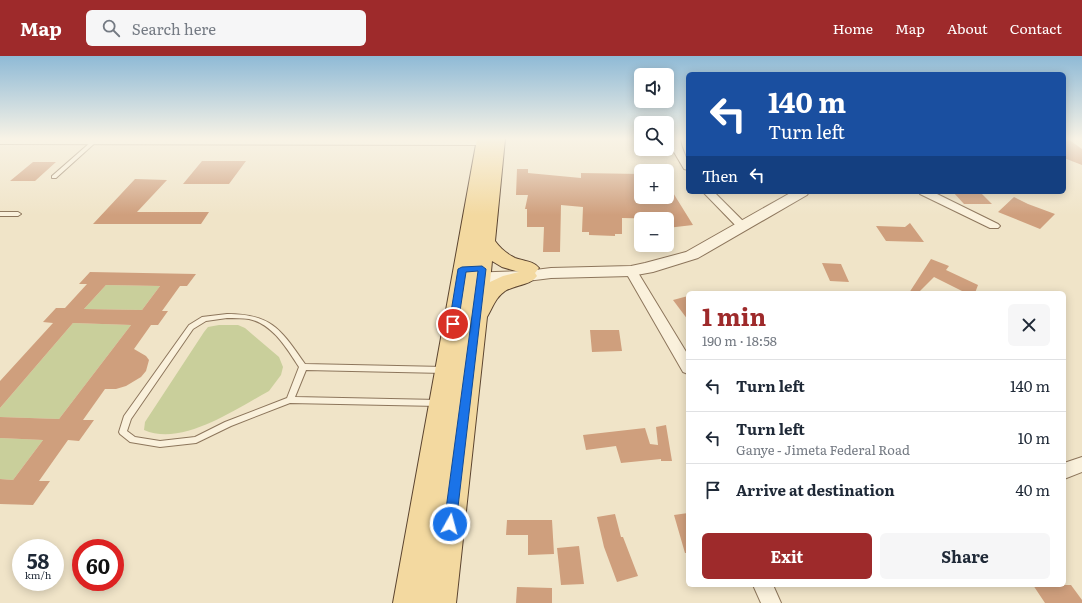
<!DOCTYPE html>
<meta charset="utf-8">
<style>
body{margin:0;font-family:Literata,serif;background:#f6f6f7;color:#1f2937;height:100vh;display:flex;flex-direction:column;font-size:15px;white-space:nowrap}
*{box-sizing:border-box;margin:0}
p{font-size:13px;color:#747a83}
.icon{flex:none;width:22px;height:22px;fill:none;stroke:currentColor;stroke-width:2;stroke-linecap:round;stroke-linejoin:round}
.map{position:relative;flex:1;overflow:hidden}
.details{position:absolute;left:686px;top:235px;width:380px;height:296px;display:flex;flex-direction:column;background:#fff;border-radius:6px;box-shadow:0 2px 10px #0003}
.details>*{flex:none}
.top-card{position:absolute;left:686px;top:16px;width:380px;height:122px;border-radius:6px;box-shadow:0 2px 10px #0003;background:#1a4fa0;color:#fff;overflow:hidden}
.controls{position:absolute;left:634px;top:12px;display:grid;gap:8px}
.controls a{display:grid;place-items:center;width:40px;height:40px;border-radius:6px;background:#fff;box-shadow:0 2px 10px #0003;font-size:20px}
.speed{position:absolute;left:12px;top:483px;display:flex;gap:8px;font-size:20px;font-weight:700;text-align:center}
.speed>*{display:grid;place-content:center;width:52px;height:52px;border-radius:50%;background:#fff;box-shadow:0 2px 10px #0003;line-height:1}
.speed small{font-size:10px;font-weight:400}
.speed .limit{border:6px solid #d22;background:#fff;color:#111}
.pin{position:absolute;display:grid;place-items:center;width:34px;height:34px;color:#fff;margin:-17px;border:2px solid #fff;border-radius:50%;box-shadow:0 1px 4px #0007}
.me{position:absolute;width:44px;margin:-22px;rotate:7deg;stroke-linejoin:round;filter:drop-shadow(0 0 3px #0008)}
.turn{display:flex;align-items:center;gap:14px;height:84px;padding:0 16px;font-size:18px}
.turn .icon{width:52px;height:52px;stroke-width:2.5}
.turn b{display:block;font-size:28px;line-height:34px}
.then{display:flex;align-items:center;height:38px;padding:0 16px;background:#0003;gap:8px;font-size:15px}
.round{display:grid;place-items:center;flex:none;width:42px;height:42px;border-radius:6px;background:#f6f6f7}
.summary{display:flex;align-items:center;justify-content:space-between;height:68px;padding:0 16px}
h1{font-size:24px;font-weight:700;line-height:30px;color:#9e2a2b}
.cta{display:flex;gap:8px;margin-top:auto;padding:8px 16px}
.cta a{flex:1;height:46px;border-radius:6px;background:#9e2a2b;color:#fff;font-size:16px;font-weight:700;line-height:46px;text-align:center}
.cta a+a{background:#f6f6f7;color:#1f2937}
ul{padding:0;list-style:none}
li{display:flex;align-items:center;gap:12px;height:52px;padding:0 16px;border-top:1px solid #e0e1e3}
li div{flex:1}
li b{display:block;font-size:15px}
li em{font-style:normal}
header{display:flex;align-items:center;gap:24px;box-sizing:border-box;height:56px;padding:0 20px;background:#9e2a2b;color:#fff}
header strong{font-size:19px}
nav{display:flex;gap:22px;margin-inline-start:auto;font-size:14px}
.search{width:280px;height:36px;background:#f6f6f7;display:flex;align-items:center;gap:10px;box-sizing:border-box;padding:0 14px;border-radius:6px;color:#747a83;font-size:15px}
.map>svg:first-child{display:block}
</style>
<header>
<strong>Map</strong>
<div class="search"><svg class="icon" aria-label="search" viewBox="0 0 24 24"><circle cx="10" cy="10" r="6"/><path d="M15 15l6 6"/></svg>Search here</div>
<nav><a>Home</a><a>Map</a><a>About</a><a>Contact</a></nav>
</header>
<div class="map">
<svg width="1082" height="547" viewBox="0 0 1082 547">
<rect width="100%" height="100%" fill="#f0e4c8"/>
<!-- green -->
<path fill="#c9cf9b" d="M106 229 160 230 142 254 84 253Z
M73 267 131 269 59 363 0 361V352Z
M219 269H238L245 272 279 301 283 311 281 319 269 335C236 353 182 391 144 374L145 366 204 276 208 271Z
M0 382 43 384 13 424 0 423Z"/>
<!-- building -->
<path fill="#cf9f7d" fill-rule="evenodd" d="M1064 83H1068L1082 93V109L1064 102Z
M202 105H246L229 128H183Z
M33 106H56L35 125H10Z
M517 113H528V117L581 122V117L641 118V141H667V127L693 169 667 172V163L622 162V178H615V180L589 179V176H582L583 151 561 149 560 196H543L544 171H527V153H525L528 139H516Z
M135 123 167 124 137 156H209L201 168H93Z
M953 136H980L992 148H964Z
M1014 141 1028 148 1055 158 1040 173 998 156Z
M910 167 924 186 886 185 876 170 905 171Z
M931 203 949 210 946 214 978 229 975 237H966L934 221 918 237H909Z
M822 207 841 208 849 226 830 225Z
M90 216 196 218 187 230H180L162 255H168L158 269H151L134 293 146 300 149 304 146 315 141 321 126 330 116 333H105L83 364H94L79 385 68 384 39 425H50L33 449 0 448V423L13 424 43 384 0 382V361L59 363 131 269 73 267 0 352V325L53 267 43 266 56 252H65L87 228H79ZM106 229 160 230 142 254 84 253Z
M688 240V264L673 244Z
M590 274H619L622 295 592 296Z
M666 369 672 405H661V403L621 407 616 390 586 394 583 379 645 372 650 388 658 389 656 371Z
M688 457V497H685L674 459Z
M615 458 621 481H623L638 520 617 526 604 491 597 461Z
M507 464H552L554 498 528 499V479H506Z
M579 490 584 528 561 529 557 492Z
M1033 529H1071L1082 544V547H1045Z
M517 531 552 532V547H516Z"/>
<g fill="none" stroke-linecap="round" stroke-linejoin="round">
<!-- service casing -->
<g stroke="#8d765c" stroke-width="2">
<path id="service" d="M92 85 96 86 56 122H52V120Z
M0 156H18L21 158 18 160H0Z
M227 258C272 258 281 274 305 308L444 311 447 312 448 314 447 316 444 317 306 314 295 341 438 344 441 345 442 347 441 349 438 350 290 347 231 370 196 387 160 391 130 386 120 378 119 376 124 360 189 269 202 261ZM227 262C234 262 242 262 249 263 273 268 287 293 299 311L287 342 225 366 195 381 160 385 135 381 127 375 131 363 193 273 206 265Z"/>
</g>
<!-- minor casing -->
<g stroke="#8d765c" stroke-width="2">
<path id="minor" d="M0 83H483L488 86 483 89 0 88Z
M671 83H680C682 97 688 99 688 114L684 113 671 91Z
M703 136H714L749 171 747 173H739Z
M919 136H933L998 168 1000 170 998 172H990L920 138Z
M631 211 635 212 637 215 688 299V318L683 316 625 215 627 212Z
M1082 401V416L1064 423V407Z
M753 529H773L781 547H761Z"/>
</g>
<!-- tertiary casing -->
<g stroke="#8d765c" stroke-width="2">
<path id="tertiary" d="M792 136H809L807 139 698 202 653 216 631 220 551 222 527 225 466 227 460 226 458 222 460 218 466 217 527 215 551 212 631 210 645 207 686 196Z"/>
</g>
<!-- primary casing -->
<g stroke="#5b4430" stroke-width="2">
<path id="primary" d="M477 83H505L495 185C500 192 507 198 515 202 523 205 534 205 539 212L535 217 537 220C531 229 515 229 505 235 495 242 493 251 487 261L456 547H393ZM492 205 502 211 519 216 503 220 490 226Z"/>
</g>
<!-- service -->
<use href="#service" fill="#faf1dc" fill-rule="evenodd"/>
<!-- minor -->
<use href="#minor" fill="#faf1dc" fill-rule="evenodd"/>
<!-- tertiary -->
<use href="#tertiary" fill="#faf1dc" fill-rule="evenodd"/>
<!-- primary -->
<use href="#primary" fill="#f3d9a0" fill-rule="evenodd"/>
</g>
<!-- sky -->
<linearGradient id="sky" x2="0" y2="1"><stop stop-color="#8fbad6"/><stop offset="0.52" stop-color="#f8f3e6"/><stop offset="1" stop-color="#f8f3e6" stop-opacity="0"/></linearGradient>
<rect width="1082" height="159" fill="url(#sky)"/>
<!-- route -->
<path fill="#1a73e8" stroke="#114b97" d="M482 210 486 213 456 468 454 472 450 474 446 472 444 468 478 215 466 216 458 268 453 271 449 268 458 213 462 211Z"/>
</svg>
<div class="controls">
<a><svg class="icon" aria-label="sound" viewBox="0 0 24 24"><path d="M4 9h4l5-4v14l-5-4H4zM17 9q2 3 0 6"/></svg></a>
<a><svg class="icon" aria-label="search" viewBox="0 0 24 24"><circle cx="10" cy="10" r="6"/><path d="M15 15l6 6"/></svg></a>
<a>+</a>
<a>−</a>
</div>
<div class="speed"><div>58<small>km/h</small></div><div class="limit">60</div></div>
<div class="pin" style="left:453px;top:268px;background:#d93025"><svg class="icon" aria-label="arrive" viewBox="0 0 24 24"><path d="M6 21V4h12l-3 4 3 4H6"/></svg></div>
<svg class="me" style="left:450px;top:468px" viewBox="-20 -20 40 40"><circle r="17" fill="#1a73e8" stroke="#fff" stroke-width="3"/><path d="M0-11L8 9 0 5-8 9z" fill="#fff"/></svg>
<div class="top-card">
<div class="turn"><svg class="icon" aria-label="left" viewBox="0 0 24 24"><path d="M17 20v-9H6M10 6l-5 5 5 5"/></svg><div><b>140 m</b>Turn left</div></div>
<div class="then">Then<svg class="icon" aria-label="left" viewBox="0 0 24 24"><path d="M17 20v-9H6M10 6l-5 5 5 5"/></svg></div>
</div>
<section class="details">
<div class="summary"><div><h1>1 min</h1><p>190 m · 18:58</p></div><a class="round"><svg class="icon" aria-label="close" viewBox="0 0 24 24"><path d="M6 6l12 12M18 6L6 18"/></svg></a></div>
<ul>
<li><svg class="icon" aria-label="left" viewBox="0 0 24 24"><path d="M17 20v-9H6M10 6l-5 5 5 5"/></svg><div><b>Turn left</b></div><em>140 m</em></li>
<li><svg class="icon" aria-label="left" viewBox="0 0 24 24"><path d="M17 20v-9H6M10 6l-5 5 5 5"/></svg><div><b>Turn left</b><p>Ganye - Jimeta Federal Road</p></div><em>10 m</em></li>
<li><svg class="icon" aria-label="arrive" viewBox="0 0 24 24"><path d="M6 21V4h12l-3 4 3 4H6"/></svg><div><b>Arrive at destination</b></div><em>40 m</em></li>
</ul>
<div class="cta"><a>Exit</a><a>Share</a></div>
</section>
</div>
